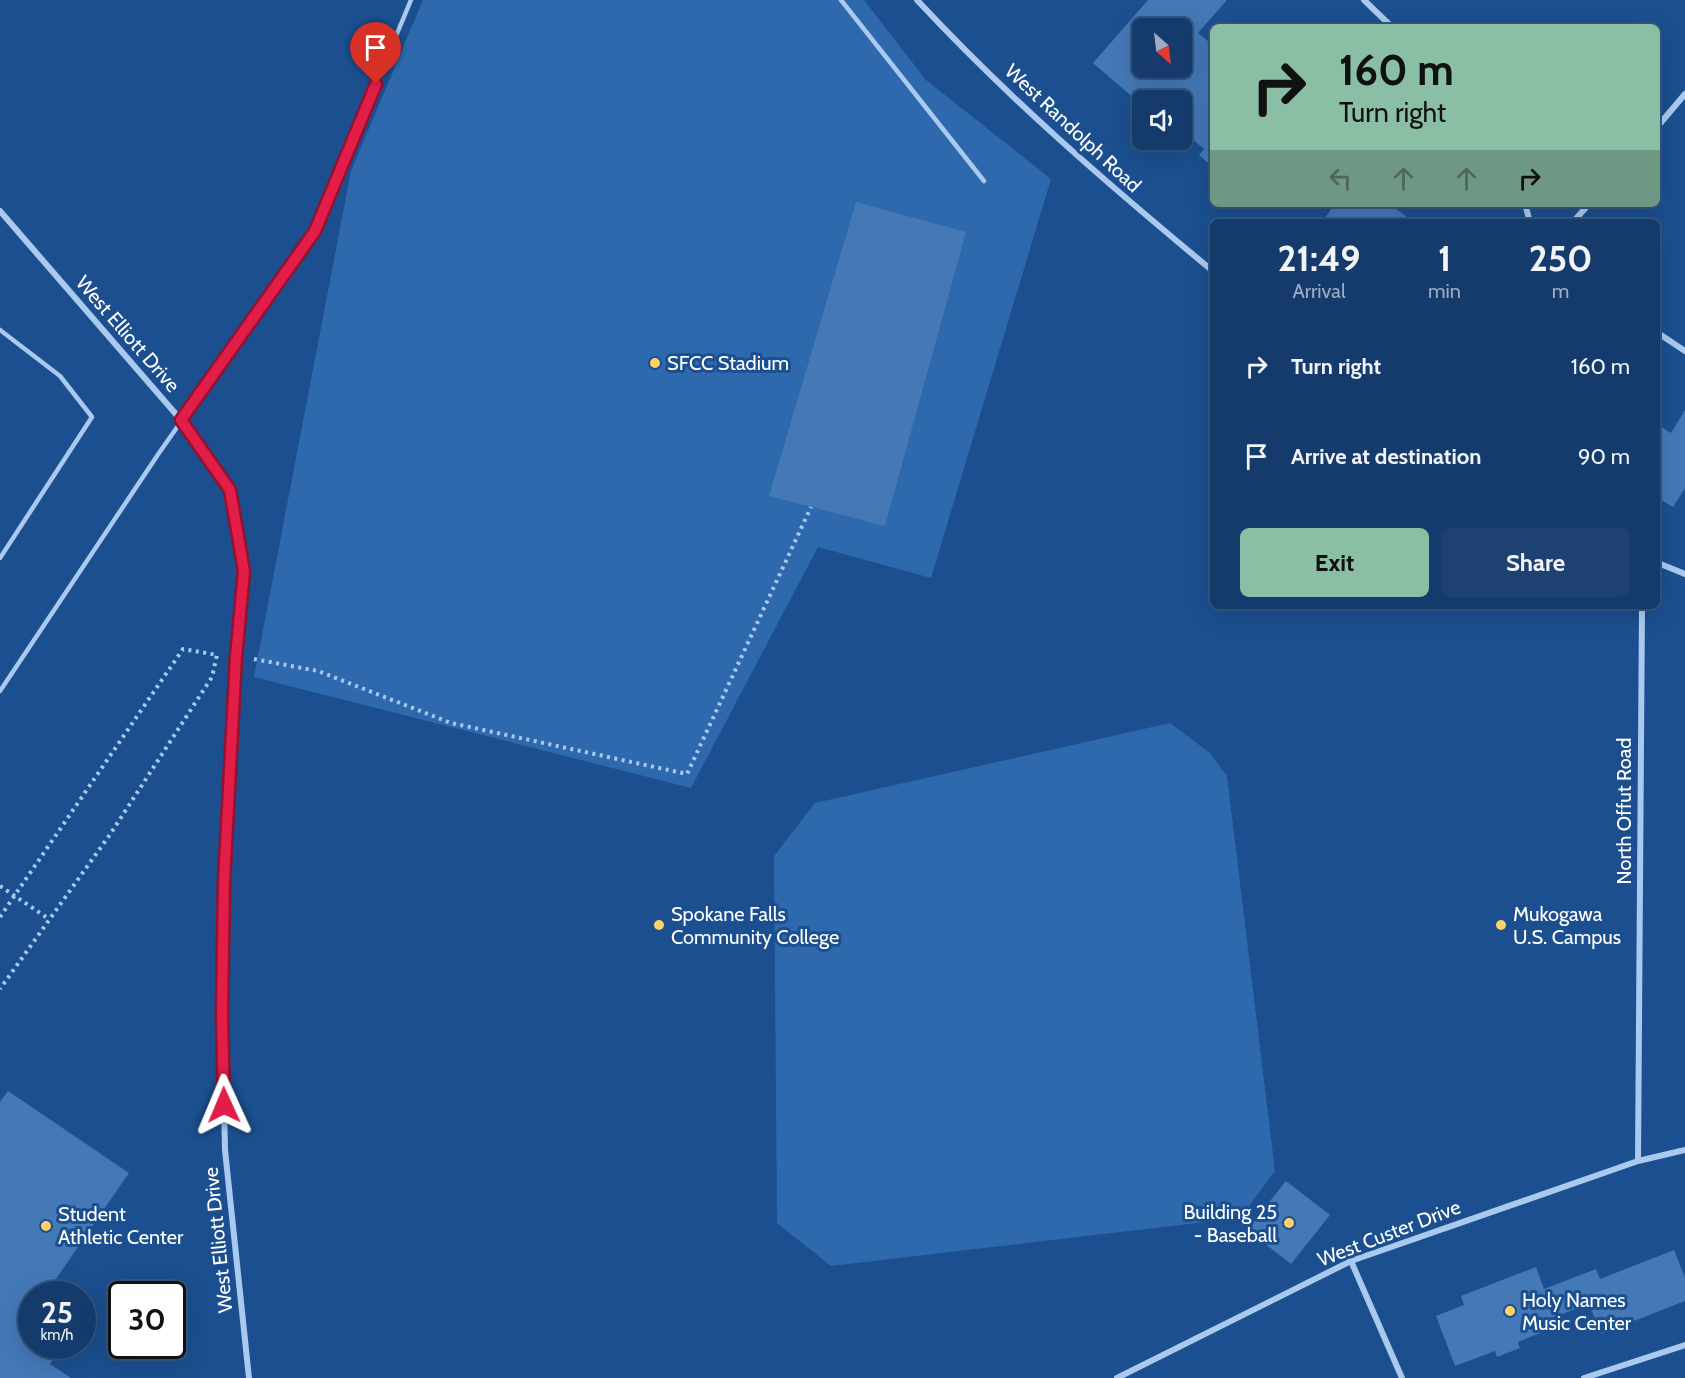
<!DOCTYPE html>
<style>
body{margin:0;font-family:Cabin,sans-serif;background:#1d4271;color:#f1f3f6;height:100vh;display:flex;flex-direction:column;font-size:22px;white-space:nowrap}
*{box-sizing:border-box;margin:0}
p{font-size:20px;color:#9dadc1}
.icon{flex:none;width:33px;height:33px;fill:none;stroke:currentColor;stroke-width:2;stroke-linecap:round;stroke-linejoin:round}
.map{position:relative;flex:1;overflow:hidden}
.panel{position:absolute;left:1210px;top:219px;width:450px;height:390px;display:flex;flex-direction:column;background:#143b6b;border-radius:9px;box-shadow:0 6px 24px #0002,0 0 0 2px #33557e}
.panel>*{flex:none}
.guide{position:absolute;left:1210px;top:24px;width:450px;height:183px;border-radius:9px;box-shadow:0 6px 24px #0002,0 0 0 2px #33557e;background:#8abfa5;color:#111;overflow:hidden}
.needle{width:39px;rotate:152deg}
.fabs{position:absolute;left:1132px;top:18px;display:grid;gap:12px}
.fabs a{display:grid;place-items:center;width:60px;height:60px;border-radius:9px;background:#143b6b;box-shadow:0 6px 24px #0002,0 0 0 2px #33557e;font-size:30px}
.speed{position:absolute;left:18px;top:1281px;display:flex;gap:12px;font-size:30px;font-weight:700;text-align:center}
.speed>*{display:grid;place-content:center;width:78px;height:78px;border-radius:50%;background:#143b6b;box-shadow:0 6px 24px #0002,0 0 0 2px #33557e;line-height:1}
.speed small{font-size:15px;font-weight:400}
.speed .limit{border:3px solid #111;border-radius:9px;background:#fff;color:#111}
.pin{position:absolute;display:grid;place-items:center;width:51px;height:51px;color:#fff;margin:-62px -26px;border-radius:50% 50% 50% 0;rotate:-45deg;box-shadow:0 0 6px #0007}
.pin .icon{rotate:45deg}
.me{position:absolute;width:66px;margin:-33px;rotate:359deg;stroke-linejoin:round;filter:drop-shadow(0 0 4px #0008)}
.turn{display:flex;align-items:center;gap:21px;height:126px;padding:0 30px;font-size:27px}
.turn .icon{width:78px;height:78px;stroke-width:2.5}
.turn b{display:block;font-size:42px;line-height:51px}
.lanes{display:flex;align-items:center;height:57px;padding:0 30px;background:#0003;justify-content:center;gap:30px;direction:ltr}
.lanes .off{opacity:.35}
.eta{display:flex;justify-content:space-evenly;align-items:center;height:102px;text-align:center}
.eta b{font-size:36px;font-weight:700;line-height:42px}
.cta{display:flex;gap:12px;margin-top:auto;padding:12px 30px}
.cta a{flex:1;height:69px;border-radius:9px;background:#8abfa5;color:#111;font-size:24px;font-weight:700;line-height:69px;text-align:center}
.cta a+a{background:#1d4271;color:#f1f3f6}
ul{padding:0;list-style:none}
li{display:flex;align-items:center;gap:18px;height:90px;padding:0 30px}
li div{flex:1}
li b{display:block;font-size:22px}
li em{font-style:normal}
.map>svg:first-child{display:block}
</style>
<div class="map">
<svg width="1685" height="1378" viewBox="0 0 1685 1378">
<rect width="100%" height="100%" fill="#1b4f8f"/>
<!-- green -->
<path fill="#2e69ad" d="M423 0H864L926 80 1051 179 931 578 818 547 691 788 254 677 351 171Z
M1170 723 1210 753 1227 776 1275 1171 1240 1218 831 1266 777 1223 774 856 815 803Z"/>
<!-- building -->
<path fill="#4478b7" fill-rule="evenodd" d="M1148 0H1227L1198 33 1214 46V168L1199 155 1204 149 1182 130V100H1143V106L1093 63ZM1143 28H1182V68H1143Z
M856 202 966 232 885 526 769 496Z
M1335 204H1395L1393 207 1414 222H1322Z
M1685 410V488L1673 507 1658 498V425L1671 433Z
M8 1091 129 1173 56 1279 80 1294H32V1346H63L50 1364 71 1378H0V1102Z
M1286 1181 1330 1215 1291 1264 1247 1230Z
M1674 1250 1685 1278V1301L1601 1334 1589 1304 1554 1317 1558 1326 1518 1342 1520 1348 1497 1357 1495 1351 1455 1366 1436 1316 1464 1305 1461 1296 1536 1267 1544 1289 1596 1269 1600 1279Z
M82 1297 92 1303 82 1317Z"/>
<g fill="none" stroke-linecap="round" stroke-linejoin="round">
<!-- path -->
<path stroke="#a9c9ee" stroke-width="4" stroke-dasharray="3 4.5" stroke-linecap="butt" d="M254 659 318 671 451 723 687 774 811 507
M0 886 49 919
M0 917 183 649 217 655 212 677 111 833 0 989"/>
<!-- lane -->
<path stroke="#a9c9ee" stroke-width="4.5" d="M841 0 984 181
M0 330 60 376 92 417 0 558
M0 691 159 453 315 231 411 0"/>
<!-- street -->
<path stroke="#a9c9ee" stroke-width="6" d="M917 0C1009 99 1110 186 1214 272
M1364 0 1392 27
M1658 126 1685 94
M1525 204 1530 222
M0 211 181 420 230 490 244 571 236 657 224 882 222 1014 225 1150 249 1378
M1573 222 1589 204
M1658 333 1685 351
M1658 563 1685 574
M1638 1161 1642 606
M1351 1261 1402 1378
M1117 1378 1351 1261 1638 1161 1685 1150
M1584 1378 1685 1345"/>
</g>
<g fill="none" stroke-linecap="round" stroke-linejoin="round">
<!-- route casing -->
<g stroke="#92132f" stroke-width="15">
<path id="route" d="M224 1105 222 1014 224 882 236 657 244 571 230 490 181 420 315 231 376 84"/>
</g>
<!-- route -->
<use href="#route" stroke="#e11d48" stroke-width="10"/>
</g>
<!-- markers -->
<g fill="#ffd166" stroke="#1b4f8f" stroke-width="2">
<circle cx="655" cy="363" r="6"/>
<circle cx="659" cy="925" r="6"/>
<circle cx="1501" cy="925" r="6"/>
<circle cx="1289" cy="1223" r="6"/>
<circle cx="46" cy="1226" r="6"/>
<circle cx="1510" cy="1311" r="6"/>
</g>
<g text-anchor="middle" stroke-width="6" stroke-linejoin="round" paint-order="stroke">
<!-- street labels -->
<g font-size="20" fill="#fff" stroke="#1b4f8f">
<text transform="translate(1073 128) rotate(43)" y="7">West Randolph Road</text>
<text transform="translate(128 334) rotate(49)" y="7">West Elliott Drive</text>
<text transform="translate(1624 811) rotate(-90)" y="7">North Offut Road</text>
<text transform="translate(1389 1233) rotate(-21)" y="7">West Custer Drive</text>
<text transform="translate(218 1240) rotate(-96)" y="7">West Elliott Drive</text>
</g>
<!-- poi labels -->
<g font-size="20" fill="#fff" stroke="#1b4f8f" text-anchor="start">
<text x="667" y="370">SFCC Stadium</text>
<text x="671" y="921">Spokane Falls<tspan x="671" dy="23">Community College</tspan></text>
<text x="1513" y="921">Mukogawa<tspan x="1513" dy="23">U.S. Campus</tspan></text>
<text x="1277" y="1219" text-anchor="end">Building 25<tspan x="1277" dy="23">- Baseball</tspan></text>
<text x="58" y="1221">Student<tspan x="58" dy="23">Athletic Center</tspan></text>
<text x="1522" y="1307">Holy Names<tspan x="1522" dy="23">Music Center</tspan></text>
</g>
</g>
</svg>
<div class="fabs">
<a><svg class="needle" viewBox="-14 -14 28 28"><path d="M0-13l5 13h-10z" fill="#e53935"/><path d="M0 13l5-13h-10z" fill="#9dadc1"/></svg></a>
<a><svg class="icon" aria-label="sound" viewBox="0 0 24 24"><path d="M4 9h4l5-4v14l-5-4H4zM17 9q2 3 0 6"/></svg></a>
</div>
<div class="speed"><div>25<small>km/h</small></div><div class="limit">30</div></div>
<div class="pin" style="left:376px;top:84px;background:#d93025"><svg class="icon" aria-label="arrive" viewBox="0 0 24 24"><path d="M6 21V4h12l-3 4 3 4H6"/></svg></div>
<svg class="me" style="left:224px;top:1105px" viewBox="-20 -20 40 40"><path d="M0-17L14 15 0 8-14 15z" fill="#e11d48" stroke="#fff" stroke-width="4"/></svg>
<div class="guide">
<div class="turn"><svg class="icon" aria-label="right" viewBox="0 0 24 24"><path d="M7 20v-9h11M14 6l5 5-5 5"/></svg><div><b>160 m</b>Turn right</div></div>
<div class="lanes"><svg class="icon off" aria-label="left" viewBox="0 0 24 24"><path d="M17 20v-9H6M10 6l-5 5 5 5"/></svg><svg class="icon off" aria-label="ahead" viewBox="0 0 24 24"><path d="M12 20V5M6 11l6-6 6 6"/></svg><svg class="icon off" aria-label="ahead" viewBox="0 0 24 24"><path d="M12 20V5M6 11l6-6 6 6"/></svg><svg class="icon" aria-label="right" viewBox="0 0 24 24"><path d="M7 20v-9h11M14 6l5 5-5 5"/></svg></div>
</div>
<section class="panel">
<div class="eta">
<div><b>21:49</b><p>Arrival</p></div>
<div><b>1</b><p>min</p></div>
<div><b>250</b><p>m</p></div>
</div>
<ul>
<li><svg class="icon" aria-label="right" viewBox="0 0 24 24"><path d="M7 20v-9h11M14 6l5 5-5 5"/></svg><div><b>Turn right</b></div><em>160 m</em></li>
<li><svg class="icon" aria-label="arrive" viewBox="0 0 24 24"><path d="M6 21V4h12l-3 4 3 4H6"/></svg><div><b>Arrive at destination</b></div><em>90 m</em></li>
</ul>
<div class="cta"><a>Exit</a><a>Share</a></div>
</section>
</div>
